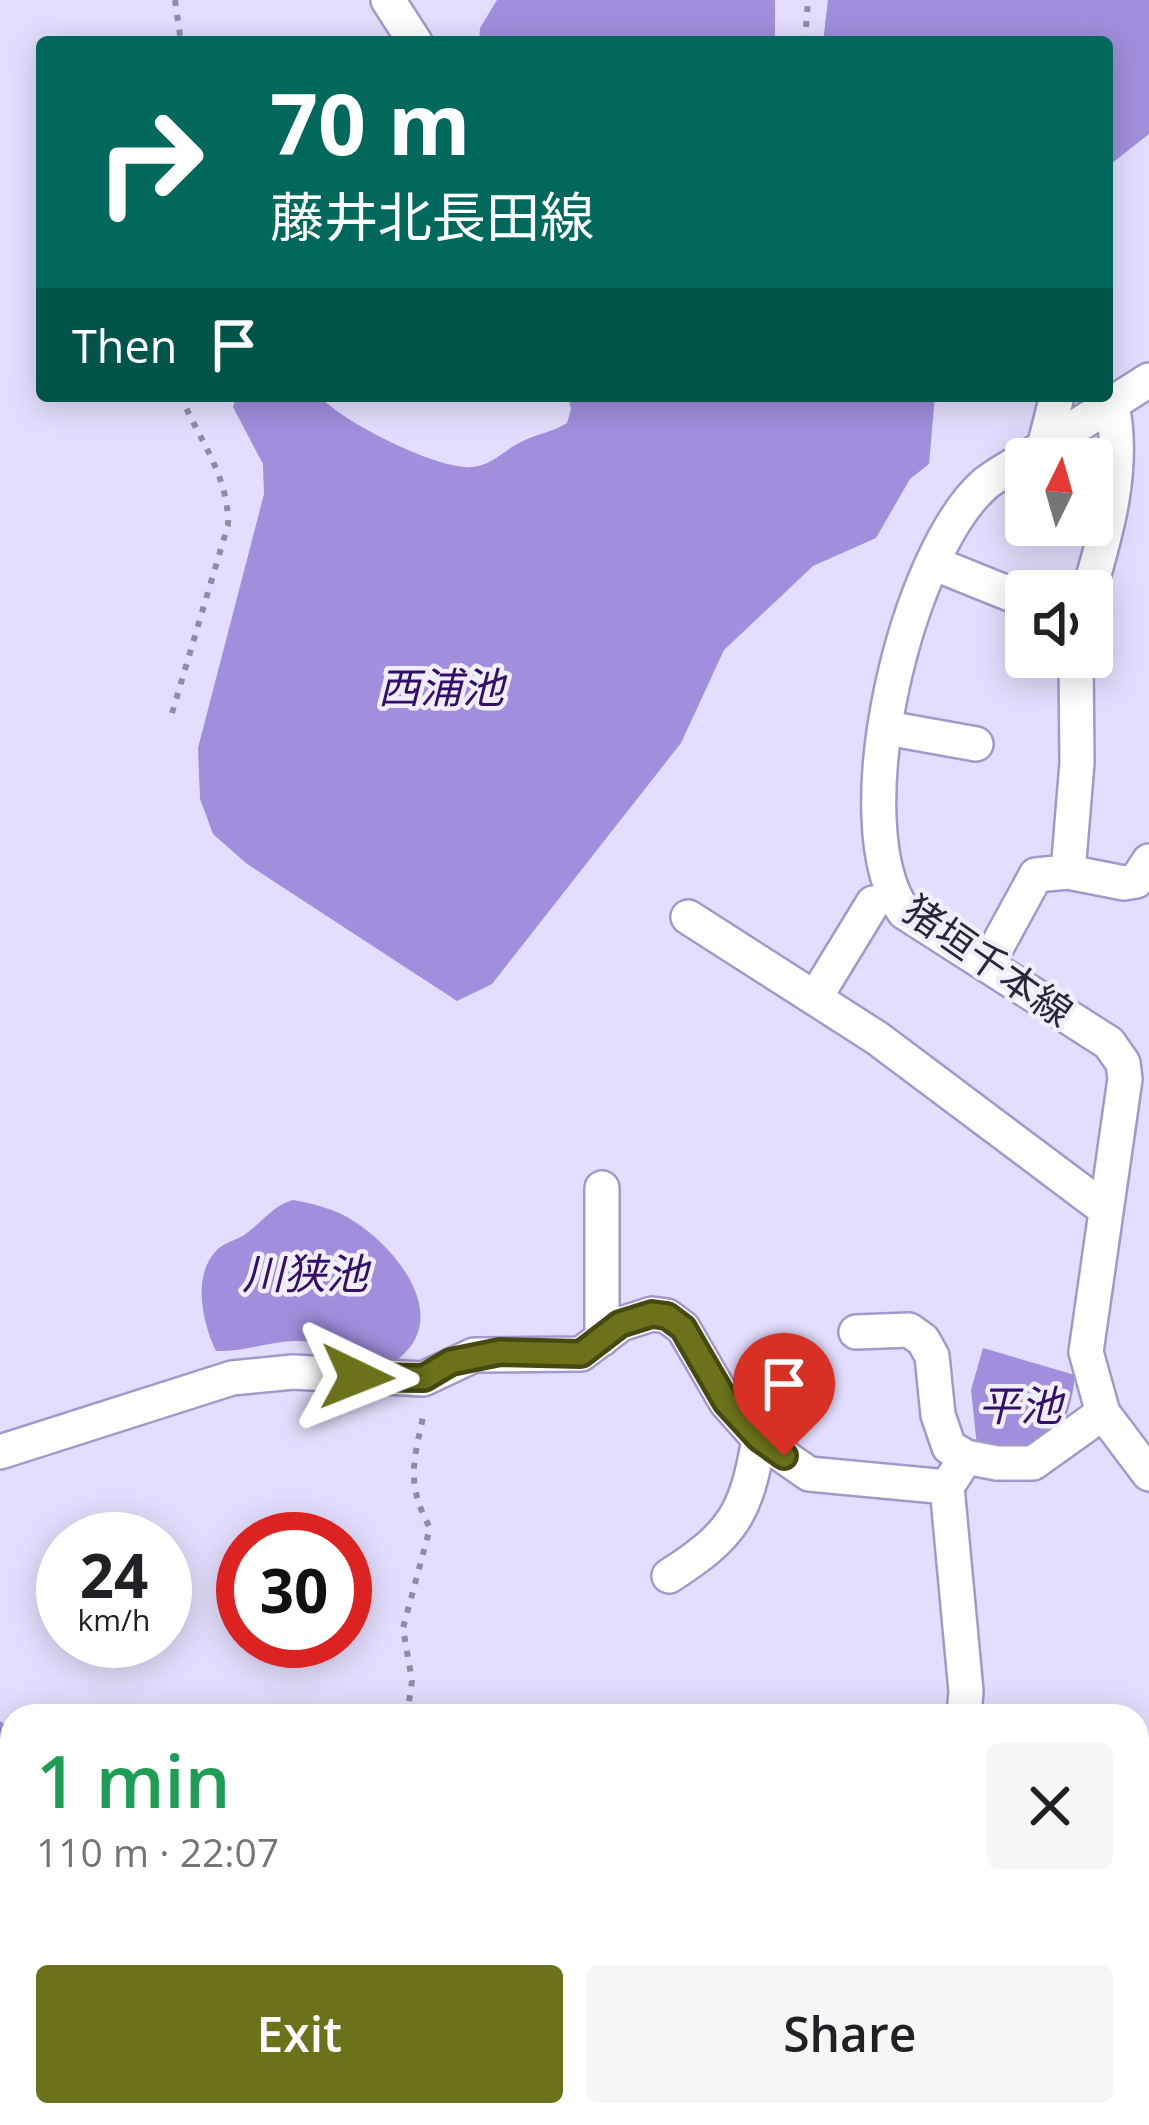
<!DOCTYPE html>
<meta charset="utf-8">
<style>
body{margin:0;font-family:"Open Sans","Noto Sans JP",sans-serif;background:#f6f6f6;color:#202124;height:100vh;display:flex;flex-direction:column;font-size:45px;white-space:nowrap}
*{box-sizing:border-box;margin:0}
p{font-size:39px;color:#757577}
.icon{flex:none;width:66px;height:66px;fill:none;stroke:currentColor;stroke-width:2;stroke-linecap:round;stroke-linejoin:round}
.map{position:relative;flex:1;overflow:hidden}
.sheet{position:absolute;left:0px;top:1704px;width:1149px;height:423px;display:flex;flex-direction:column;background:#fff;border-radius:36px 36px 0 0;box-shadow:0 6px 30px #0003}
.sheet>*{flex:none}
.hud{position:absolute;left:36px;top:36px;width:1077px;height:366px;border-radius:12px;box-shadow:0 6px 30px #0003;background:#00695c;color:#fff;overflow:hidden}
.needle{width:78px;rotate:5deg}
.tools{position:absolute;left:1005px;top:438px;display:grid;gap:24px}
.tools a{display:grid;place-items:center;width:108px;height:108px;border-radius:12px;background:#fff;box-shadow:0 6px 30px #0003;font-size:60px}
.speed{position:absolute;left:36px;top:1512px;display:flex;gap:24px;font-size:60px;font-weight:700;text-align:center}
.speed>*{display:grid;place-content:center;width:156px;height:156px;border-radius:50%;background:#fff;box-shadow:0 6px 30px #0003;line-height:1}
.speed small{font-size:30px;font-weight:400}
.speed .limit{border:18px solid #d22;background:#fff;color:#111}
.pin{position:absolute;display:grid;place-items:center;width:102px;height:102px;color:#fff;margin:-123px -51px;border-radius:50% 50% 50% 0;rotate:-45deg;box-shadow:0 0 12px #0007}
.pin .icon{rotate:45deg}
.me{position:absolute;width:132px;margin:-66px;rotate:92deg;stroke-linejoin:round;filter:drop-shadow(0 0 9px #0008)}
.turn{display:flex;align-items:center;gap:42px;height:252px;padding:0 36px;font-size:54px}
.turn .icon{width:156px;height:156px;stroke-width:2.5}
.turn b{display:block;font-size:84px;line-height:102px}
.then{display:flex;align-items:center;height:114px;padding:0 36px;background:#0003;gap:24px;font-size:45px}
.round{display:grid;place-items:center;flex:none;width:126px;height:126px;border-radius:12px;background:#f6f6f6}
.summary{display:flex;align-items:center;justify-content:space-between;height:204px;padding:0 36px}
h1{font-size:72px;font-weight:600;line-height:90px;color:#1e9e55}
.button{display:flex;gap:24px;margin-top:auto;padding:24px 36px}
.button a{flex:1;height:138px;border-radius:12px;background:#6b721a;color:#fff;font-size:48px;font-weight:600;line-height:138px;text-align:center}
.button a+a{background:#f6f6f6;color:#202124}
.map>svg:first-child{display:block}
</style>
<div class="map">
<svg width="1149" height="2125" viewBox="0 0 1149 2125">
<rect width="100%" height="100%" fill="#e4defe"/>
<!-- water -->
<path fill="#a18edd" d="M497 0H775V42H479L480 28Z
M828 0H1149V134L1107 167V42H823Z
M236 396H319C343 422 437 470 472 467 493 465 505 449 523 441 537 434 553 432 567 423L571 409 568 396H935L929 464 910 479 876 538 813 566 724 650 681 743 492 984 457 1001 247 864 213 834 200 799 198 748 264 494 263 464 233 407Z
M293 1200C314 1204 337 1209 355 1222 397 1249 452 1317 398 1359 362 1364 331 1339 294 1341 267 1342 243 1352 216 1351 203 1324 192 1278 215 1252 223 1242 238 1240 247 1233 263 1221 274 1205 293 1200Z
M983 1348 1075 1375C1072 1408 1058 1461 1014 1456 1001 1454 989 1449 977 1446L971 1390Z
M0 1721 12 1730V1951L0 1934Z
M67 2115H147L151 2125H66Z
M273 2115H468L472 2125H266Z"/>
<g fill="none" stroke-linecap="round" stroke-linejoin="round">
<!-- minor casing -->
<g stroke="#a398cb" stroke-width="38">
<path id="minor" d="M388 0 415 42
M1149 380C1110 405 1071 429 1033 454 1018 463 1000 472 986 483 906 552 841 824 904 912L1109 1043 1123 1063 1125 1079 1086 1352 1103 1413 1149 1474
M1044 447 1057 396
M933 563 1015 596
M1089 591C1107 531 1125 467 1112 404
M887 728 976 744
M1068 872 1077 763 1076 657
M688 917 877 1038 1105 1209
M987 965 1036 875 1068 872 1124 883 1136 881 1149 861
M815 998 873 903
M602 1188V1339
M856 1332 909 1330 923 1340 932 1356 938 1415 949 1447 966 1457
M0 1452 232 1378 293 1372 423 1379 474 1355 581 1354 621 1324 652 1314 667 1316 683 1328 726 1402 759 1439 809 1474 947 1487 966 1457 997 1463H1033L1103 1413
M947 1487 966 1691 964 1716
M669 1576C733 1535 746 1514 759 1439
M937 2125 941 2115"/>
</g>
<!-- path -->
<path stroke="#8f8aa5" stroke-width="6" stroke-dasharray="6 9" stroke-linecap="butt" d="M175 0 181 42
M805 42 808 0
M172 713 228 525C229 476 199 440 181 396
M407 1716 412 1681 403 1628 430 1528C405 1482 414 1461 424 1412"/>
<!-- minor -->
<use href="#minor" stroke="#fff" stroke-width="33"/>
</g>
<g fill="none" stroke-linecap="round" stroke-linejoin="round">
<!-- route casing -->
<g stroke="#464a11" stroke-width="30">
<path id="route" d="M357 1377 424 1378 451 1362 500 1352 581 1354 620 1324 652 1314 667 1316 683 1328 726 1402 759 1438 784 1456"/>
</g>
<!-- route -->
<use href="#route" stroke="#6b721a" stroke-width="21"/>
</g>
<g text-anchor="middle" stroke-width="9" stroke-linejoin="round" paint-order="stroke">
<!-- street labels -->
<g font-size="39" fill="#2b263b" stroke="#f0eef9">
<text transform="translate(988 961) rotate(35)" y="14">猪垣千本線</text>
</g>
<!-- water labels -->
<g font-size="42" font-style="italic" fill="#350e6c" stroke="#f0eef9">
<text x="441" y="703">西浦池</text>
<text x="305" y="1289">川狭池</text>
<text x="1020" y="1421">平池</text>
</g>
</g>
</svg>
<div class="tools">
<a><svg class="needle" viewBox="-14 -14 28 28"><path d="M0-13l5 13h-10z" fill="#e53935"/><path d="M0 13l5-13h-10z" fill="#757577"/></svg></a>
<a><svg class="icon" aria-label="sound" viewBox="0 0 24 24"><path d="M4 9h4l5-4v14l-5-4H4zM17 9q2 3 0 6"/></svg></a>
</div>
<div class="speed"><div>24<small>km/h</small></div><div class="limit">30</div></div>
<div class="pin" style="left:784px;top:1456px;background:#d93025"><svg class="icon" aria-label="arrive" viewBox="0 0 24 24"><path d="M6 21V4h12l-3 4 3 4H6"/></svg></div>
<svg class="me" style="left:357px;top:1377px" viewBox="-20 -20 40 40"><path d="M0-17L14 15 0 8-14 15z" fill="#6b721a" stroke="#fff" stroke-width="4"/></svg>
<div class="hud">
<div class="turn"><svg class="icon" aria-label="right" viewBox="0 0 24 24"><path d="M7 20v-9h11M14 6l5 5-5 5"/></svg><div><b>70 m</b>藤井北長田線</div></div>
<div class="then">Then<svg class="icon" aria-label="arrive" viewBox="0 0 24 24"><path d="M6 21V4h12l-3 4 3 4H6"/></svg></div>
</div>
<section class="sheet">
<div class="summary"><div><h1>1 min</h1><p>110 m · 22:07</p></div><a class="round"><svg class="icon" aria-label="close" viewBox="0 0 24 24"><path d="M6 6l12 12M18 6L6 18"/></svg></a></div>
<div class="button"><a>Exit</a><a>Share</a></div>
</section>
</div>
